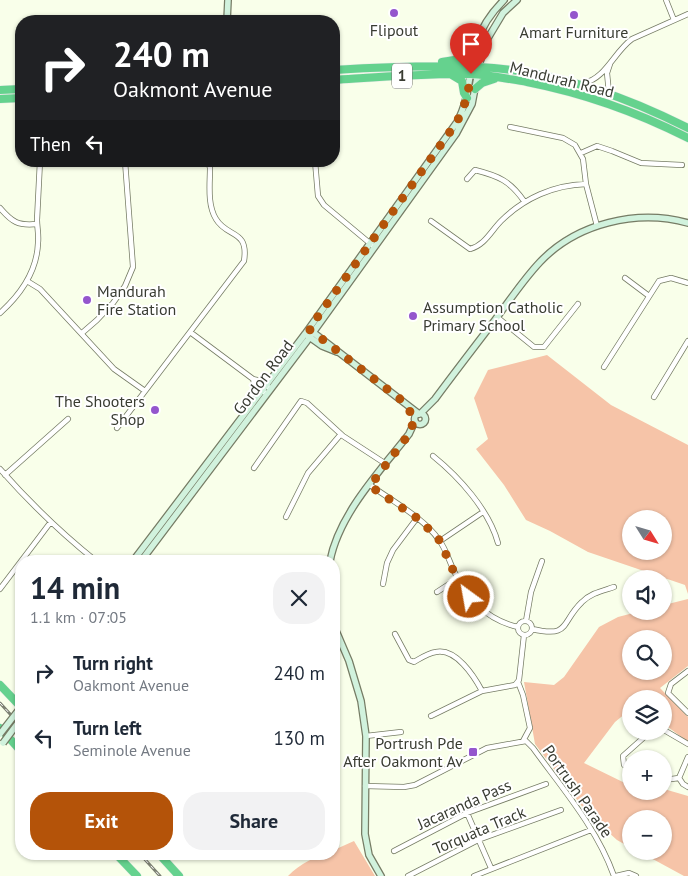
<!DOCTYPE html>
<meta charset="utf-8">
<style>
body{margin:0;font-family:"PT Sans",sans-serif;background:#f2f2f3;color:#1f2937;height:100vh;display:flex;flex-direction:column;font-size:19px;white-space:nowrap}
*{box-sizing:border-box;margin:0}
p{font-size:16px;color:#747a83}
.icon{flex:none;width:28px;height:28px;fill:none;stroke:currentColor;stroke-width:2;stroke-linecap:round;stroke-linejoin:round}
.map{position:relative;flex:1;overflow:hidden}
.drawer{position:absolute;left:15px;top:555px;width:325px;height:305px;display:flex;flex-direction:column;background:#fff;border-radius:20px;box-shadow:0 1px 4px #0004}
.drawer>*{flex:none}
.top-card{position:absolute;left:15px;top:15px;width:325px;height:152px;border-radius:20px;box-shadow:0 1px 4px #0004;background:#202124;color:#fff;overflow:hidden}
.needle{width:32px;rotate:127deg}
.controls{position:absolute;left:622px;top:510px;display:grid;gap:10px}
.controls a{display:grid;place-items:center;width:50px;height:50px;border-radius:50%;background:#fff;box-shadow:0 1px 4px #0004;font-size:25px}
.pin{position:absolute;display:grid;place-items:center;width:42px;height:42px;color:#fff;margin:-51px -21px;border-radius:50% 50% 50% 0;rotate:-45deg;box-shadow:0 0 5px #0007}
.pin .icon{rotate:45deg}
.me{position:absolute;width:55px;margin:-28px;rotate:328deg;stroke-linejoin:round;filter:drop-shadow(0 0 4px #0008)}
.turn{display:flex;align-items:center;gap:18px;height:105px;padding:0 15px;font-size:22px}
.turn .icon{width:65px;height:65px;stroke-width:2.5}
.turn b{display:block;font-size:35px;line-height:42px}
.then{display:flex;align-items:center;height:48px;padding:0 15px;background:#0003;gap:10px;font-size:19px}
.round{display:grid;place-items:center;flex:none;width:52px;height:52px;border-radius:20px;background:#f2f2f3}
.summary{display:flex;align-items:center;justify-content:space-between;height:85px;padding:0 15px}
h1{font-size:30px;font-weight:700;line-height:38px}
.cta{display:flex;gap:10px;margin-top:auto;padding:10px 15px}
.cta a{flex:1;height:58px;border-radius:20px;background:#b45309;color:#fff;font-size:20px;font-weight:700;line-height:58px;text-align:center}
.cta a+a{background:#f2f2f3;color:#1f2937}
ul{padding:0;list-style:none}
li{display:flex;align-items:center;gap:15px;height:65px;padding:0 15px}
li div{flex:1}
li b{display:block;font-size:19px}
li em{font-style:normal}
.map>svg:first-child{display:block}
</style>
<div class="map">
<svg width="688" height="876" viewBox="0 0 688 876">
<rect width="100%" height="100%" fill="#f9ffea"/>
<!-- green -->
<path fill="#f6c4a8" fill-rule="evenodd" d="M547 355 611 405 688 445V594L685 585 588 552 550 531 526 520 504 485 476 449 488 439 474 398 488 370ZM631 519H664V551H631Z
M688 599V666L660 688 688 717V742L664 724V699H631V709L615 722 584 763 631 786V791H664V789L688 796V876H684L638 851H664V819H631V848L617 840 587 813 535 744 524 682 554 685 564 677 599 627 618 617 641 611H664V605ZM631 639H664V671H631Z
M354 841 375 876H288C300 864 317 854 334 854V850Z"/>
<g fill="none" stroke-linecap="round" stroke-linejoin="round">
<!-- street casing -->
<g stroke="#767c65" stroke-width="6">
<path id="street" d="M666 0 674 20
M584 83C606 78 614 52 632 39L688 14
M609 93 607 73 610 64
M510 127 563 138 575 145 583 159 586 184 597 226
M581 153 597 146 612 151 641 163 682 165
M315 161 318 196 324 205 372 245
M40 164 78 161
M467 179 475 170C499 176 510 181 524 201
M0 208C12 222 18 226 37 224
M431 221 470 249C485 245 491 231 501 221 524 198 554 185 586 184
M625 278 649 296
M27 281 40 289 114 369 145 391
M0 313C20 295 37 271 38 243 39 235 37 227 37 220 38 200 39 181 40 161
M497 317 534 347H544L578 304
M190 332 253 379 257 380 268 387
M82 333 97 320 113 303 125 286 133 267 125 161
M604 367 659 281 671 278 688 283
M253 379 254 383 264 392
M654 397 688 341
M117 428 244 261C249 229 227 238 216 219 207 205 210 183 210 168L208 161
M433 456C459 477 489 510 498 543
M254 468 301 401 307 403 343 436 386 464
M0 469C30 503 61 533 96 561
M5 475 68 419
M370 485C392 501 424 518 439 540 446 549 449 561 454 571 467 599 487 620 518 627
M286 517 308 473 341 434
M440 541 483 512
M383 584 387 563 393 550 417 518
M0 589 50 523
M437 592 457 579
M526 621 531 592 542 561
M518 628a7 7 0 1 1 14 0a7 7 0 1 1-14 0Z
M532 629C571 638 560 623 582 602 591 593 602 591 614 587
M395 634 409 660 414 662C421 658 428 653 436 652 456 648 474 676 482 691
M688 671 671 684 668 693 688 713
M518 682 523 695 530 728 523 741
M431 716 482 691 515 685 519 680 524 635
M664 730 688 744
M366 736 401 732
M688 757 679 778 683 784 688 787
M631 769 624 765 623 756 651 731
M664 780 679 778
M365 786 404 787 415 785 487 748 526 741 533 748C562 788 597 828 614 876
M467 813 491 868
M394 851 467 813 546 784
M408 876 478 840 561 810
M474 876 591 830
M616 876 629 873 636 876"/>
</g>
<!-- secondary casing -->
<g stroke="#767c65" stroke-width="8">
<path id="secondary" d="M227 21 228 0
M310 330 419 414
M308 336 322 346 337 352
M421 413 435 399C455 372 475 346 495 320 510 300 523 280 540 262 577 223 637 209 688 223
M414.5 419a5.5 5.5 0 1 1 11 0a5.5 5.5 0 1 1-11 0Z
M133 561 305 334 457 122C471 97 468 69 477 42 482 26 492 12 504 0
M141 561 307 341 456 134 472 104 480 62 488 38 503 13 517 0
M330 561C339 514 380 471 409 434L415 421
M334 626 349 661 361 701 366 736 365 834 369 855 381 876"/>
</g>
<!-- highway casing -->
<g stroke="#e7e8e6" stroke-width="9">
<path id="highway" d="M442 62 467 58 475 50
M334 70C382 67 430 65 478 67 552 70 623 95 688 128
M452 75 462 81 464 93 467 98
M334 80C379 77 425 73 471 74 490 75 508 79 527 82 583 93 637 112 688 138
M475 89 482 83 494 79
M0 90 21 89
M0 99 21 98
M0 685 21 707
M0 728 21 751
M116 854 137 876
M159 854 179 876"/>
</g>
<!-- street -->
<use href="#street" stroke="#fff" stroke-width="4.5"/>
<!-- secondary -->
<use href="#secondary" stroke="#d1f2dd" stroke-width="5.5"/>
<!-- highway -->
<use href="#highway" stroke="#65d28e" stroke-width="8"/>
<!-- rail casing -->
<g stroke="#7c8072" stroke-width="3">
<path id="rail" d="M0 703 21 726
M140 854 160 876"/>
</g>
<!-- rail -->
<use href="#rail" stroke="#fff" stroke-width="1" stroke-dasharray="4" stroke-linecap="butt"/>
<!-- secondary-bridge casing -->
<g stroke="#767c65" stroke-width="8" stroke-linecap="butt">
<path id="secondary-bridge" d="M0 734 21 707
M3 743 21 719"/>
</g>
<!-- secondary-bridge -->
<use href="#secondary-bridge" stroke="#d1f2dd" stroke-width="5.5"/>
</g>
<g fill="none" stroke-linecap="round" stroke-linejoin="round">
<!-- route -->
<path stroke="#b45309" stroke-width="9" stroke-dasharray="0 16.2" d="M469 597 457 579 440 541 434 534 417 518 370 486 409 434 415 418 400 399 309 329 457 122 467 98 471 74"/>
</g>
<!-- markers -->
<g fill="#9456cd" stroke="#fff" stroke-width="2">
<circle cx="394" cy="13" r="5"/>
<circle cx="574" cy="15" r="5"/>
<circle cx="87" cy="300" r="5"/>
<circle cx="413" cy="316" r="5"/>
<circle cx="155" cy="410" r="5"/>
<rect x="468" y="747" width="10" height="10" rx="2.5"/>
</g>
<g text-anchor="middle" stroke-width="4" stroke-linejoin="round" paint-order="stroke">
<!-- shield labels -->
<rect fill="#fff" stroke="#747670" stroke-width="1" x="392" y="63.5" width="20" height="25" rx="4"/>
<g font-size="15" font-weight="bold" fill="#393c32">
<text x="402" y="81">1</text>
</g>
<!-- poi labels -->
<g font-size="16" fill="#393c32" stroke="#fff">
<text x="394" y="36">Flipout</text>
<text x="574" y="38">Amart Furniture</text>
<text x="97" y="297" text-anchor="start">Mandurah<tspan x="97" dy="18">Fire Station</tspan></text>
<text x="423" y="313" text-anchor="start">Assumption Catholic<tspan x="423" dy="18">Primary School</tspan></text>
<text x="145" y="407" text-anchor="end">The Shooters<tspan x="145" dy="18">Shop</tspan></text>
<text x="463" y="749" text-anchor="end">Portrush Pde<tspan x="463" dy="18">After Oakmont Av</tspan></text>
</g>
<!-- street labels -->
<g font-size="16" fill="#393c32" stroke="#fff">
<text transform="translate(562 79) rotate(14)" y="6">Mandurah Road</text>
<text transform="translate(263 377) rotate(-53)" y="6">Gordon Road</text>
<text transform="translate(578 791) rotate(55)" y="6">Portrush Parade</text>
<text transform="translate(464 804) rotate(-24)" y="6">Jacaranda Pass</text>
<text transform="translate(479 830) rotate(-23)" y="6">Torquata Track</text>
</g>
</g>
</svg>
<div class="controls">
<a><svg class="needle" viewBox="-14 -14 28 28"><path d="M0-13l5 13h-10z" fill="#e53935"/><path d="M0 13l5-13h-10z" fill="#747a83"/></svg></a>
<a><svg class="icon" aria-label="sound" viewBox="0 0 24 24"><path d="M4 9h4l5-4v14l-5-4H4zM17 9q2 3 0 6"/></svg></a>
<a><svg class="icon" aria-label="search" viewBox="0 0 24 24"><circle cx="10" cy="10" r="6"/><path d="M15 15l6 6"/></svg></a>
<a><svg class="icon" aria-label="layers" viewBox="0 0 24 24"><path d="M12 4l9 5-9 5-9-5zM3 14l9 5 9-5"/></svg></a>
<a>+</a>
<a>−</a>
</div>
<div class="pin" style="left:471px;top:74px;background:#d93025"><svg class="icon" aria-label="arrive" viewBox="0 0 24 24"><path d="M6 21V4h12l-3 4 3 4H6"/></svg></div>
<svg class="me" style="left:469px;top:597px" viewBox="-20 -20 40 40"><circle r="17" fill="#b45309" stroke="#fff" stroke-width="3"/><path d="M0-11L8 9 0 5-8 9z" fill="#fff"/></svg>
<div class="top-card">
<div class="turn"><svg class="icon" aria-label="right" viewBox="0 0 24 24"><path d="M7 20v-9h11M14 6l5 5-5 5"/></svg><div><b>240 m</b>Oakmont Avenue</div></div>
<div class="then">Then<svg class="icon" aria-label="left" viewBox="0 0 24 24"><path d="M17 20v-9H6M10 6l-5 5 5 5"/></svg></div>
</div>
<section class="drawer">
<div class="summary"><div><h1>14 min</h1><p>1.1 km · 07:05</p></div><a class="round"><svg class="icon" aria-label="close" viewBox="0 0 24 24"><path d="M6 6l12 12M18 6L6 18"/></svg></a></div>
<ul>
<li><svg class="icon" aria-label="right" viewBox="0 0 24 24"><path d="M7 20v-9h11M14 6l5 5-5 5"/></svg><div><b>Turn right</b><p>Oakmont Avenue</p></div><em>240 m</em></li>
<li><svg class="icon" aria-label="left" viewBox="0 0 24 24"><path d="M17 20v-9H6M10 6l-5 5 5 5"/></svg><div><b>Turn left</b><p>Seminole Avenue</p></div><em>130 m</em></li>
</ul>
<div class="cta"><a>Exit</a><a>Share</a></div>
</section>
</div>
